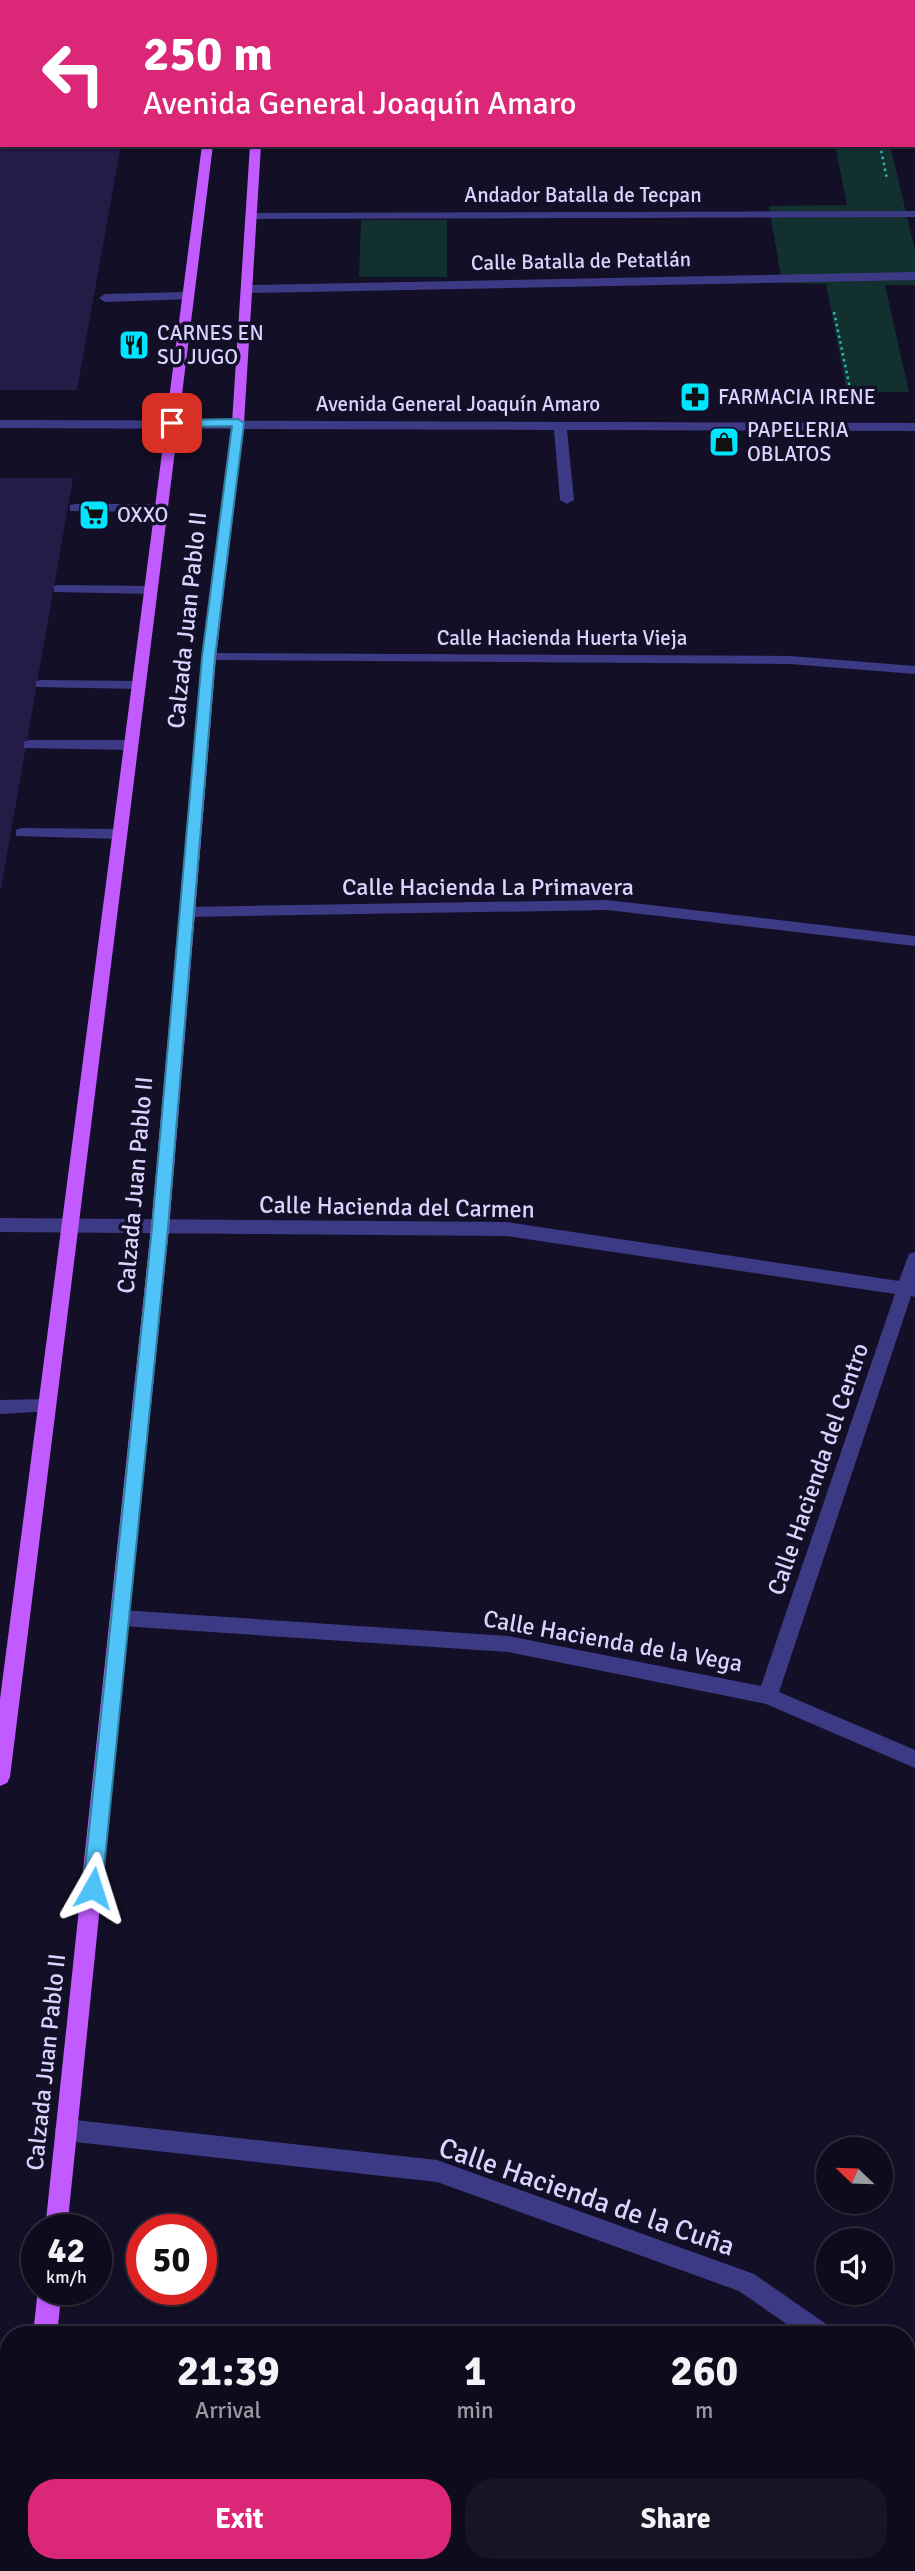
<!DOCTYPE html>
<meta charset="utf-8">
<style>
body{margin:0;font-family:Signika,sans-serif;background:#171425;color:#f1f3f6;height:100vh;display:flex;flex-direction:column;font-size:26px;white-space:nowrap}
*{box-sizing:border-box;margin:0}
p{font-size:23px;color:#9b9ba3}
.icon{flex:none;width:38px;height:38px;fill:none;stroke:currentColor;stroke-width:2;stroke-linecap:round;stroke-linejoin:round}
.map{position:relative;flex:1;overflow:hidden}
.side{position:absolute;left:0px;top:2326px;width:915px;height:247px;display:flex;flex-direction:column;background:#0e0b1c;border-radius:28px 28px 0 0;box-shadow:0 2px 5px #0004,0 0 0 2px #2e2b3b}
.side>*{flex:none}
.banner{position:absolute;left:0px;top:0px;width:915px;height:147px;box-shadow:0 2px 5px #0004,0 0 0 2px #2e2b3b;background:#db2777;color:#fff;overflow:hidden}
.needle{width:46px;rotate:293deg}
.fabs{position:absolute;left:816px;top:2137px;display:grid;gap:14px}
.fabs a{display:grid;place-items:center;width:77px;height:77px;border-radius:50%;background:#0e0b1c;box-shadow:0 2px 5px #0004,0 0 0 2px #2e2b3b;font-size:35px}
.speed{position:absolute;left:21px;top:2214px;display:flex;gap:14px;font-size:35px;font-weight:700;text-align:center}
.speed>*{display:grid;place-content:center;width:91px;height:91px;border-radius:50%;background:#0e0b1c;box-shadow:0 2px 5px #0004,0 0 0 2px #2e2b3b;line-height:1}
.speed small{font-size:18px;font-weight:400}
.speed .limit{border:10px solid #d22;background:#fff;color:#111}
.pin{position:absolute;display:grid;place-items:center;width:60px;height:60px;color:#fff;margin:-30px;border-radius:14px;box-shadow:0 4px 10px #0006}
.me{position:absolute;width:77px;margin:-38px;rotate:6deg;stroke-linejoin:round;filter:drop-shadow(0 0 5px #0008)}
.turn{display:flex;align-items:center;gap:24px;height:147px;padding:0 28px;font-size:32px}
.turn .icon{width:91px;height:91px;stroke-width:2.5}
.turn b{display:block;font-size:49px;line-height:60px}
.eta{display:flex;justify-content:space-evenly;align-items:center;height:119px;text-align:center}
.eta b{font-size:42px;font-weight:800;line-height:49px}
.primary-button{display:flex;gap:14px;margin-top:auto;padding:14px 28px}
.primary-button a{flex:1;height:80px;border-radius:28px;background:#db2777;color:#fff;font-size:28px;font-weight:800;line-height:80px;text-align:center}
.primary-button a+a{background:#171425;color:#f1f3f6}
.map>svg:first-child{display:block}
</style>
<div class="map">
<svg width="915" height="2571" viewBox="0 0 915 2571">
<rect width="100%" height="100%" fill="#130f26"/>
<!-- green -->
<path fill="#12302f" d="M835 145H890L915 250V285H885L909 392H847L826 284 782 283 769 206 847 205Z
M361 220H447V277H359Z"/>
<!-- building -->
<path fill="#241b47" d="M0 145H121L77 390H0Z
M0 478H73L1 889H0Z"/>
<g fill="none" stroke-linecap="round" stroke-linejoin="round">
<!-- path -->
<path stroke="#2fb8b0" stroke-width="2.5" stroke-dasharray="2.5 3.5" stroke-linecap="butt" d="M880 145 887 179
M834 312 851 393"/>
<!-- minor -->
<path fill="#3d3a85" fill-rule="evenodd" d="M914 100H915V106H914Z
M915 211V217L251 219 245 216 251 213Z
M915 272V280L248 293 242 289 248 285Z
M188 292 192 293V299L105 302 99 298 105 294Z
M0 420 915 423V431L567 430 574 500 567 504 560 500 554 430 0 428Z
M75 504H161L168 508 161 512 70 511V505Z
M59 585 151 586 158 590 151 594 54 592V586Z
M209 653 790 656 915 666V674L790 664 204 660V654Z
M41 680 138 681 145 685 138 689 36 687V681Z
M29 740H131L138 745 131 750 24 748V742Z
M21 828 119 829 126 834 119 839 16 836V830Z
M607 900 915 936V946L607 910 186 917 178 912 186 907Z
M0 1218 506 1222 899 1281 909 1254 915 1252V1297L911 1296 779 1692 915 1750V1768L766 1704 508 1652 121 1626 114 1624 111 1618 114 1612 121 1610 508 1636 761 1686 895 1294 506 1236 0 1232Z
M47 1399 53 1401 56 1406 53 1411 0 1414V1400Z
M66 2119 437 2160 754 2274 829 2326 833 2334H801L739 2291 437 2182 66 2141 58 2138 55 2130 58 2122Z
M906 2383 915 2387V2413L906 2409Z"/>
<!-- major -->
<path fill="#c25bff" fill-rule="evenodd" d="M221 0H231V2H221Z
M266 0H276L265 2Z
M202 145H213L10 1777 7 1783 0 1786V1699Z
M250 145H261L244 423 216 657 169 1228 67 2230H45L151 1228 202 657 232 423Z
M38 2289H62L57 2334H33Z
M10 2564H34L33 2571H9Z"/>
</g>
<!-- route -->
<path fill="#4fc3f7" stroke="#337fa1" stroke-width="2" d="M238 419 244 423 215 657 168 1228 102 1888 99 1894 93 1896 86 1894 83 1888 152 1228 202 657 232 426 172 427 166 423 172 420Z"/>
<!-- icons -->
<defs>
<g id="restaurant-square" transform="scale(1.575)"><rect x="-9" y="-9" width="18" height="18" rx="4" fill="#00e5ff" stroke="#130f26"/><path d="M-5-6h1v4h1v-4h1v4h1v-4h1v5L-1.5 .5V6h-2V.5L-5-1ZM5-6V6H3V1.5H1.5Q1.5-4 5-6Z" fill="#111"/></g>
<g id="pharmacy-square" transform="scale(1.575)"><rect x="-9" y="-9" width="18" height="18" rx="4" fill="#00e5ff" stroke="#130f26"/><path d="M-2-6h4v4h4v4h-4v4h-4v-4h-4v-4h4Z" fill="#111"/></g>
<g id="shop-square" transform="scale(1.575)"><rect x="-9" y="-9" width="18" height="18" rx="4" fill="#00e5ff" stroke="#130f26"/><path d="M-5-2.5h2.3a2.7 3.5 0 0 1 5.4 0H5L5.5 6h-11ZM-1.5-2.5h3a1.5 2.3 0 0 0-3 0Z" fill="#111"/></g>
<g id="supermarket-square" transform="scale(1.575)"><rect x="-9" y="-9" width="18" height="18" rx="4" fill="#00e5ff" stroke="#130f26"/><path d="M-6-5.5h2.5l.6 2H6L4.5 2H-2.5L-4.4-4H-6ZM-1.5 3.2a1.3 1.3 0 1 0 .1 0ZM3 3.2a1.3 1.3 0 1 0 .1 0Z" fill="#111"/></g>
</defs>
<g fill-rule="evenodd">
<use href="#restaurant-square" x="134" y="345"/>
<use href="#pharmacy-square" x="695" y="397"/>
<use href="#shop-square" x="724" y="442"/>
<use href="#supermarket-square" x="94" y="515"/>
</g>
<g text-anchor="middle" stroke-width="7" stroke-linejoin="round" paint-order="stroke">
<!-- far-street labels -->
<g font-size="21" fill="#d9d4ff" stroke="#130f26">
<text x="583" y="202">Andador Batalla de Tecpan</text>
<text transform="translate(581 261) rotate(-1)" y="7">Calle Batalla de Petatlán</text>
<text x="458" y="411">Avenida General Joaquín Amaro</text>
<text x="562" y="645">Calle Hacienda Huerta Vieja</text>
</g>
<!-- far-poi labels -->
<g font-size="21" fill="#d9d4ff" stroke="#130f26" text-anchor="start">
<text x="157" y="340">CARNES EN<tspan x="157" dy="24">SU JUGO</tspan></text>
<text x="718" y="404">FARMACIA IRENE</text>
<text x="747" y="437">PAPELERIA<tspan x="747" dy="24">OBLATOS</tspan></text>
<text x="117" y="522">OXXO</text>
</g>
<!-- street labels -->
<g font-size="24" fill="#d9d4ff" stroke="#130f26">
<text transform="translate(187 620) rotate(-84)" y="8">Calzada Juan Pablo II</text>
<text x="488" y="895">Calle Hacienda La Primavera</text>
<text transform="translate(135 1185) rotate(-85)" y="8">Calzada Juan Pablo II</text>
<text transform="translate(397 1207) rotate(1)" y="8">Calle Hacienda del Carmen</text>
<text transform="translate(818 1469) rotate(-71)" y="8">Calle Hacienda del Centro</text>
<text transform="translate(613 1641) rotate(10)" y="8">Calle Hacienda de la Vega</text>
<text transform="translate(46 2062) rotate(-84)" y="8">Calzada Juan Pablo II</text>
</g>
<!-- near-street labels -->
<g font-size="28" fill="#d9d4ff" stroke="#130f26">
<text transform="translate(587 2196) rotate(19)" y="10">Calle Hacienda de la Cuña</text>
</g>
</g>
</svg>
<div class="fabs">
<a><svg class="needle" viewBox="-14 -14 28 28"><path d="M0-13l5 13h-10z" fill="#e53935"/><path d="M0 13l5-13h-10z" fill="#9b9ba3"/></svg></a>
<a><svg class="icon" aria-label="sound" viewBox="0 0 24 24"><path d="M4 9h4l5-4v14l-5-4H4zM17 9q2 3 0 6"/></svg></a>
</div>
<div class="speed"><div>42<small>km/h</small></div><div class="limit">50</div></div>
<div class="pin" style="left:172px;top:423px;background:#d93025"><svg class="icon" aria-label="arrive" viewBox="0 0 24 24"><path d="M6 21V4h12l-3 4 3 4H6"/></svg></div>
<svg class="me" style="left:93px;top:1888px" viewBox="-20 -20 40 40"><path d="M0-17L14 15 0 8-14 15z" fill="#4fc3f7" stroke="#fff" stroke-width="4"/></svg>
<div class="banner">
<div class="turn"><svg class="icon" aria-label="left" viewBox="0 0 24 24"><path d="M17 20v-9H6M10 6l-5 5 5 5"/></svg><div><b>250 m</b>Avenida General Joaquín Amaro</div></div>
</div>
<section class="side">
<div class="eta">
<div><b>21:39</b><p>Arrival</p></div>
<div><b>1</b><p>min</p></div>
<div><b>260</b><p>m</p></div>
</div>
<div class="primary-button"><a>Exit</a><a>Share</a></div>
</section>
</div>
